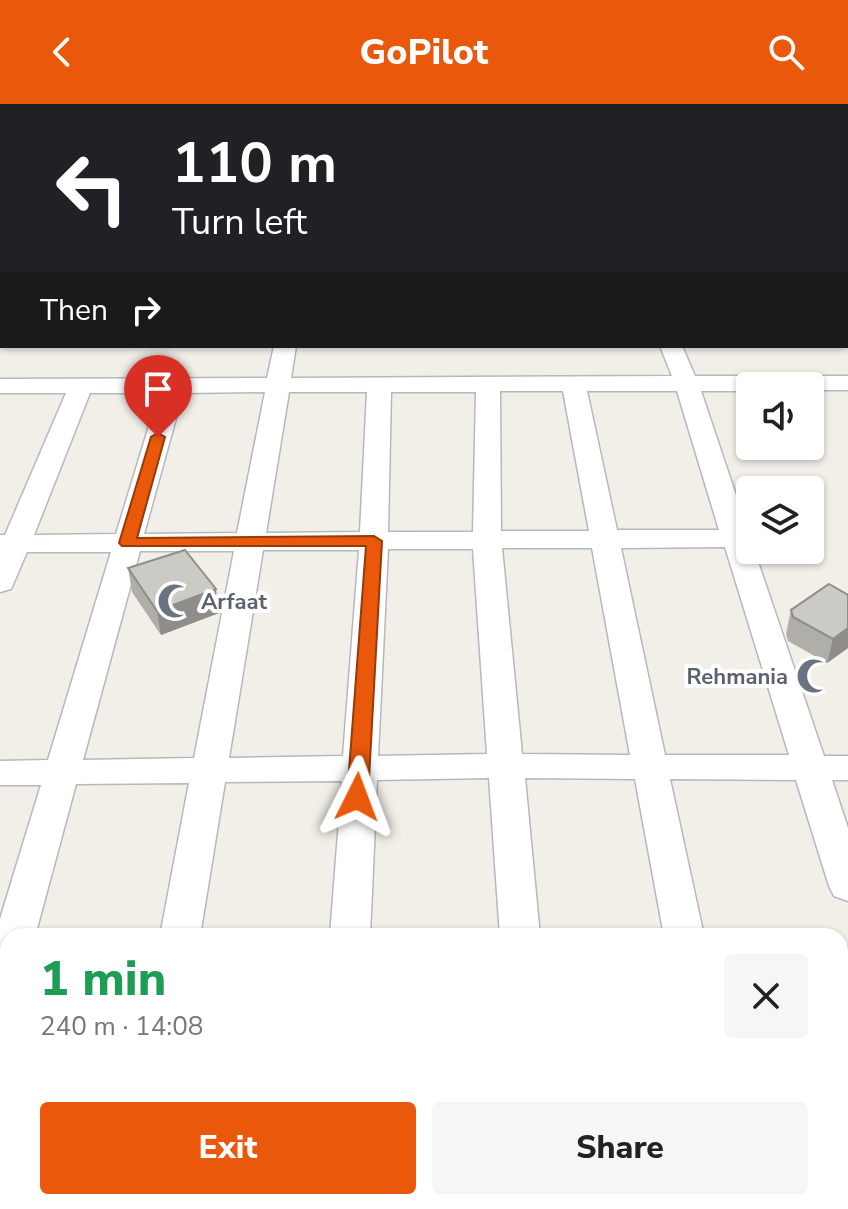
<!DOCTYPE html>
<meta charset="utf-8">
<style>
body{margin:0;font-family:"Nunito Sans",sans-serif;background:#f6f6f6;color:#222;height:100vh;display:flex;flex-direction:column;font-size:30px;white-space:nowrap}
*{box-sizing:border-box;margin:0}
p{font-size:26px;color:#767676}
.icon{flex:none;width:44px;height:44px;fill:none;stroke:currentColor;stroke-width:2;stroke-linecap:round;stroke-linejoin:round}
.map{position:relative;flex:1;overflow:hidden}
.details{position:absolute;left:0px;top:824px;width:848px;height:282px;display:flex;flex-direction:column;background:#fff;border-radius:24px 24px 0 0;box-shadow:0 2px 6px #0004}
.details>*{flex:none}
.top-card{position:absolute;left:0px;top:0px;width:848px;height:244px;box-shadow:0 2px 6px #0004;background:#202124;color:#fff;overflow:hidden}
.buttons{position:absolute;left:736px;top:268px;display:grid;gap:16px}
.buttons a{display:grid;place-items:center;width:88px;height:88px;border-radius:8px;background:#fff;box-shadow:0 2px 6px #0004;font-size:40px}
.pin{position:absolute;display:grid;place-items:center;width:68px;height:68px;color:#fff;margin:-82px -34px;border-radius:50% 50% 50% 0;rotate:-45deg;box-shadow:0 0 8px #0007}
.pin .icon{rotate:45deg}
.me{position:absolute;width:88px;margin:-44px;rotate:3deg;stroke-linejoin:round;filter:drop-shadow(0 0 6px #0008)}
.turn{display:flex;align-items:center;gap:28px;height:168px;padding:0 40px;font-size:36px}
.turn .icon{width:104px;height:104px;stroke-width:2.5}
.turn b{display:block;font-size:56px;line-height:68px}
.then{display:flex;align-items:center;height:76px;padding:0 40px;background:#0003;gap:16px;font-size:30px}
.round{display:grid;place-items:center;flex:none;width:84px;height:84px;border-radius:8px;background:#f6f6f6}
.head{display:flex;align-items:center;justify-content:space-between;height:136px;padding:0 40px}
h1{font-size:48px;font-weight:800;line-height:60px;color:#1e9e55}
.action{display:flex;gap:16px;margin-top:auto;padding:16px 40px}
.action a{flex:1;height:92px;border-radius:8px;background:#ea580c;color:#fff;font-size:32px;font-weight:800;line-height:92px;text-align:center}
.action a+a{background:#f6f6f6;color:#222}
header{display:flex;justify-content:space-between;align-items:center;height:104px;padding:0 40px;background:#ea580c;color:#fff;font-size:36px;font-weight:800}
.map>svg:first-child{display:block}
</style>
<header><svg class="icon" aria-label="back" viewBox="0 0 24 24"><path d="M15 5l-7 7 7 7"/></svg>GoPilot<svg class="icon" aria-label="search" viewBox="0 0 24 24"><circle cx="10" cy="10" r="6"/><path d="M15 15l6 6"/></svg></header>
<div class="map">
<svg width="848" height="1105" viewBox="0 0 848 1105">
<rect width="100%" height="100%" fill="#f1efe8"/>
<g fill="none" stroke-linecap="round" stroke-linejoin="round">
<!-- river -->
<path fill="#aadaff" fill-rule="evenodd" d="M597 0H620L621 2H598Z"/>
<!-- minor casing -->
<g stroke="#b5b8bc" stroke-width="3">
<path id="minor" d="M64 0H80L63 2Z
M267 0H283V2H267Z
M372 0H390L391 2H373Z
M417 0H433L434 2H418Z
M463 0H479L480 2H464Z
M507 0H523L524 2H508Z
M551 0H567L568 2H552Z
M681 0H697L698 2H682Z
M715 0H731L732 2H716Z
M759 0H775L776 2H760Z
M0 1 5 2H2V11Z
M846 63H848V74H846Z
M2 105V119L0 120V106Z
M846 114 848 115V129L846 128Z
M0 153H2V165H0Z
M846 161H848V173H846Z
M274 242H296L291 274 672 272 660 242H682L695 272H848V286H810V282H750V287H701L750 433V446H754L824 652H848V676H832L848 724V797L834 792 829 782 796 676 670 675 704 832H664L635 675 525 674 540 832H500L489 674 377 676 370 832H330L342 677 225 678 200 832H160L189 679 76 680 35 832H8V898L0 901V815L41 681H0V657L48 656 111 448H27L11 485 0 488V431H5L66 289H0V275L267 274ZM500 287H563L589 427H501ZM587 287H677L719 426H617ZM265 288 237 429 144 430 183 289ZM289 288H367L360 428 266 429ZM391 288H476L473 428H388ZM90 289H159L116 430 34 431ZM725 443 789 651H665L621 444ZM502 444H592L630 651 522 650ZM388 445H473L487 650 378 652ZM263 446H359L343 652 229 654ZM140 447H234L194 654 83 656Z
M840 994H848V1034H840Z
M0 1014H8V1056H0Z
M110 1098H158L156 1105H108Z
M314 1098H362V1105H314Z
M519 1098H567L568 1105H520Z
M715 1098H763L765 1105H717Z"/>
</g>
<!-- major casing -->
<g stroke="#f2c960" stroke-width="3">
<path id="major" d="M846 206H848V222H846Z
M0 209H2V225H0Z"/>
</g>
<!-- minor -->
<use href="#minor" fill="#fff" fill-rule="evenodd"/>
<!-- major -->
<use href="#major" fill="#fff2af" fill-rule="evenodd"/>
</g>
<!-- wall -->
<path fill="#afaea9" d="M128 464 219 509 161 531 132 488Z
M848 491V544L827 559 788 537 786 530 791 506Z"/>
<!-- shaded-wall -->
<path fill="#8f8d8a" d="M216 485 219 509 161 531 157 507Z
M848 524V544L827 559 833 535Z"/>
<!-- building -->
<path fill="#cccac5" stroke="#8f8d8a" stroke-width="2" d="M185 446 216 485 157 507 128 464Z
M829 480 848 491V524L833 535 793 513 791 506Z"/>
<!-- route -->
<path fill="#ea580c" stroke="#983908" stroke-width="2" d="M158 329 165 333 137 434 374 432 382 437 368 693 365 698H350L347 693 366 442H122L119 439 151 333Z"/>
<!-- icons -->
<defs>
<g id="mosque-bare" transform="scale(2.76)"><path d="M3.5-4.9A6 6 0 1 0 3.5 4.9A5 5 0 1 1 3.5-4.9Z" fill="#6b7280" stroke="#fff" stroke-width="2.5" paint-order="stroke"/></g>
</defs>
<g fill-rule="evenodd">
<use href="#mosque-bare" x="175" y="497"/>
<use href="#mosque-bare" x="814" y="572"/>
</g>
<g text-anchor="middle" stroke-width="8" stroke-linejoin="round" paint-order="stroke">
<!-- worship labels -->
<g font-size="22" font-weight="bold" fill="#5b616d" stroke="#fff" text-anchor="start">
<text x="201" y="505">Arfaat</text>
<text x="788" y="580" text-anchor="end">Rehmania</text>
</g>
</g>
</svg>
<div class="buttons">
<a><svg class="icon" aria-label="sound" viewBox="0 0 24 24"><path d="M4 9h4l5-4v14l-5-4H4zM17 9q2 3 0 6"/></svg></a>
<a><svg class="icon" aria-label="layers" viewBox="0 0 24 24"><path d="M12 4l9 5-9 5-9-5zM3 14l9 5 9-5"/></svg></a>
</div>
<div class="pin" style="left:158px;top:333px;background:#d93025"><svg class="icon" aria-label="arrive" viewBox="0 0 24 24"><path d="M6 21V4h12l-3 4 3 4H6"/></svg></div>
<svg class="me" style="left:357px;top:693px" viewBox="-20 -20 40 40"><path d="M0-17L14 15 0 8-14 15z" fill="#ea580c" stroke="#fff" stroke-width="4"/></svg>
<div class="top-card">
<div class="turn"><svg class="icon" aria-label="left" viewBox="0 0 24 24"><path d="M17 20v-9H6M10 6l-5 5 5 5"/></svg><div><b>110 m</b>Turn left</div></div>
<div class="then">Then<svg class="icon" aria-label="right" viewBox="0 0 24 24"><path d="M7 20v-9h11M14 6l5 5-5 5"/></svg></div>
</div>
<section class="details">
<div class="head"><div><h1>1 min</h1><p>240 m · 14:08</p></div><a class="round"><svg class="icon" aria-label="close" viewBox="0 0 24 24"><path d="M6 6l12 12M18 6L6 18"/></svg></a></div>
<div class="action"><a>Exit</a><a>Share</a></div>
</section>
</div>
